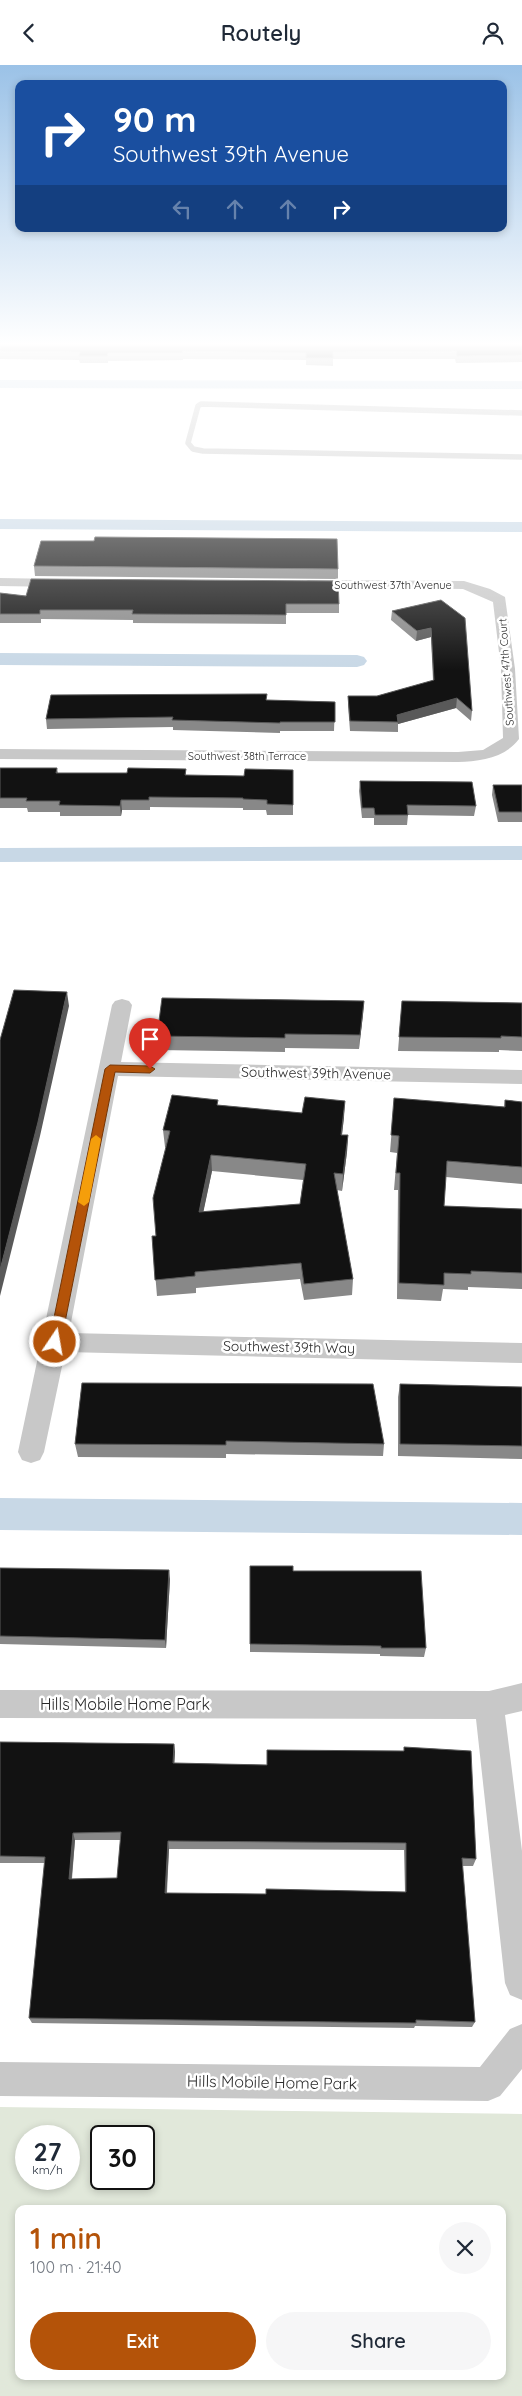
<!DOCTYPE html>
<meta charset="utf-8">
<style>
body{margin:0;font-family:Quicksand,sans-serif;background:#f6f6f7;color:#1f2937;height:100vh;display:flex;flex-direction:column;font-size:19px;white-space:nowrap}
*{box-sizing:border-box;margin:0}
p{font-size:16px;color:#747a83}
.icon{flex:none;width:28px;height:28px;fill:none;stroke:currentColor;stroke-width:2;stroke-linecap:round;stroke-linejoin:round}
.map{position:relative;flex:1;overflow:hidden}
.details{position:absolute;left:15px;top:2140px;width:491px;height:175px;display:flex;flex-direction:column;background:#fff;border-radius:10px;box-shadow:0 2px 8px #0003}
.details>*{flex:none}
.hud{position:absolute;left:15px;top:15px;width:492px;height:152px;border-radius:10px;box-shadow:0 2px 8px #0003;background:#1a4fa0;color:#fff;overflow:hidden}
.speed{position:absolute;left:15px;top:2060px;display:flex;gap:10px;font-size:25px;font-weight:700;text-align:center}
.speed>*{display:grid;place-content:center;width:65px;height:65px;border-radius:50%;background:#fff;box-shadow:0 2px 8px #0003;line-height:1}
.speed small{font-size:12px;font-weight:400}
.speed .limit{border:2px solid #111;border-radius:8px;background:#fff;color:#111}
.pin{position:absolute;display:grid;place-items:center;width:42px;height:42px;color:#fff;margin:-51px -21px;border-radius:50% 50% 50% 0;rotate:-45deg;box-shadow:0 0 5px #0007}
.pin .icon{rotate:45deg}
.me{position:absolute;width:55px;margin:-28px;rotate:12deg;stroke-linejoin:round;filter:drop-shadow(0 0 4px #0008)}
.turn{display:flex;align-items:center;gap:18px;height:105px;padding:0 15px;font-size:22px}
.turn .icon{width:65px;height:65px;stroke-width:2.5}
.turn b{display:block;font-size:35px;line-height:42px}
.lanes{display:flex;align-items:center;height:48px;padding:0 15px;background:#0003;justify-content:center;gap:25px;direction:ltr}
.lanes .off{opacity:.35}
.round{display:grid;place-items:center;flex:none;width:52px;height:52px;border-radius:26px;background:#f6f6f7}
.head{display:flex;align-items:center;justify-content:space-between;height:85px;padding:0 15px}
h1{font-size:30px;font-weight:600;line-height:38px;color:#b45309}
.cta{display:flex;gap:10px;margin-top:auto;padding:10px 15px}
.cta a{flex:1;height:58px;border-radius:30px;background:#b45309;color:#fff;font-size:20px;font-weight:600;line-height:58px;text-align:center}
.cta a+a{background:#f6f6f7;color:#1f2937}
header{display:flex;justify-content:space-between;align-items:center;height:65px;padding:0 15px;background:#fff;font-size:22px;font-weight:600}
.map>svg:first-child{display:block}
</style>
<header><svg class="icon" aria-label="back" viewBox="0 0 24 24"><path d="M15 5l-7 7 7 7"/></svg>Routely<svg class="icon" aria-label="person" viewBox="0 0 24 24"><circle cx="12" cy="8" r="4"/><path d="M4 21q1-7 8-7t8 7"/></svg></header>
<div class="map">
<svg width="522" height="2331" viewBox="0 0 522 2331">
<rect width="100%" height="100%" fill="#fff"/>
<!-- green -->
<path fill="#e1e8da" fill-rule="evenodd" d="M0 2042 522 2049V2331H0ZM26 2071H69V2114H26ZM101 2071H144V2114H101ZM19 2144H502V2311H19Z"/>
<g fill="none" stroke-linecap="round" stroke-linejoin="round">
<!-- canal -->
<path fill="#c8d8e6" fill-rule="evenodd" d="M0 315 522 316V324L0 323Z
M0 454 522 457V467L0 464Z
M0 588 357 590 364 592 367 596 364 600 357 602 0 600Z
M522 781V795L0 797V783Z
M0 1433 522 1438V1470L0 1465Z"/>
<!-- lane -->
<path stroke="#c8c8c8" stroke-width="5.5" d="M522 348 201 339 198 341 188 378 193 384 203 386 522 392"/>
<!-- street -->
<path fill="#c8c8c8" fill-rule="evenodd" d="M0 513 59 514 66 518 59 522 0 521Z
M308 515 464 516 490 524 505 532 515 604 519 674C505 693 480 696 458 697L0 694V684L458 687 483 685 503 673 501 604 493 537 463 524 303 522 301 519Z
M122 934 129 936 132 940 121 997 522 1005V1019L118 1011 69 1268 522 1278V1298L65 1287 44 1387 40 1395 31 1398 22 1395 18 1387 112 940 115 936Z
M522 1618V1646L505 1650 522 1786V1935L510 1930 505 1918 476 1654 0 1653V1625L489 1626Z
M522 1959V2004L500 2031 488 2036 0 2031V1997L480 2002 510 1964Z"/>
</g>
<!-- wall -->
<path fill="#888" fill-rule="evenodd" d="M0 280H522V297L456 298 455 294H333V301L306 300V295L183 294V295L108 296V298H80L79 295 0 294Z
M34 501 338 504V514L35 511Z
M0 528 26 531 339 539V548H286V559L133 558V555L41 554V558H0Z
M441 535 472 646 471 656 456 643 398 659V667L350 666 348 640V631H377L433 616 431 572 416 576 391 555 392 546Z
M267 635 335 637 334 666H280V668L173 665V662L47 664 46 654Z
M0 703H57L58 708H127L186 704V710L293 740V750H267L266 745H243V743L150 742V745H122L121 751H60V747H28L27 743H0Z
M360 716 476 741 474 751 408 750 407 760H374V753H362L359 726Z
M493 720H522V757H498L492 730Z
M364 936 359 984 285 983V987L158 985 157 971Z
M402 936 522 938V986L499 985V987L398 986Z
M505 1035 522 1037V1119L446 1112 444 1141 522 1144V1224L468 1222V1225L443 1224 441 1236 397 1234 398 1125H394L397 1088 390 1087 393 1050 504 1042Z
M218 1040 344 1052 342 1070H348L347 1087 342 1126 337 1125 353 1214 352 1230 304 1235 300 1214 196 1223V1228L157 1231 152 1171H156L166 1082H165L163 1065ZM212 1106 303 1115 300 1139 203 1147Z
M82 1318 384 1379 383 1391 226 1389V1393L78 1392 75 1379Z
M400 1319 522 1322V1394L398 1391V1332Z
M250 1501 293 1506 426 1583 424 1592 380 1591V1589L250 1587Z
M0 1503 170 1514 166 1583 0 1579Z
M0 1677 174 1679 175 1687 174 1698 267 1700 404 1686V1682L476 1794 473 1801H462L475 1957 472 1962 415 1961 414 1963 32 1958 29 1953 45 1798H0ZM75 1775H121L117 1813 72 1814ZM169 1784 404 1785 405 1827 266 1829 167 1828Z"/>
<!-- shaded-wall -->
<path fill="#595959" d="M431 563V572L416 576 417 566Z
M457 633 456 643 398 659 397 650Z
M121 735 122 745 121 751 120 741Z
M67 927 69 941 40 1071 0 1231V1205Z
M364 936 363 950 359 984 360 970Z
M345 1036 344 1052 340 1086 341 1070Z
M348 1070 347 1087 342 1126 343 1109Z
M211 1090 212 1106 200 1163 199 1147Z
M169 1505 170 1514 166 1583 165 1575Z
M174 1679 175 1687 174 1706 173 1698Z
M73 1768 75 1775 71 1820 69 1814Z
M168 1776 169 1784 166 1835 165 1828Z"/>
<!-- building -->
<path fill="#121212" stroke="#595959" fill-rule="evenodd" d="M0 280H522V290L457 291 456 286 333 287V293H306V288L183 286 182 288H108L107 291H79L80 287 0 286Z
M95 472 337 474 338 504 34 501 41 476H94Z
M31 514 338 516 339 539H286V550L132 549 133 545H40V549H0V528L26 531Z
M441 535 465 553 472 646 457 633 397 650 398 657 350 656 348 631H377L434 615 431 563 417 566 392 546Z
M267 629 266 635 335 637V657H280V658L172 655 173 652 46 654 51 630Z
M0 703H57L56 708H127L128 703 186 704 185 710 244 711 245 704 293 705V740L267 739V735L243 734V733L149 732V735H121L120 741 59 740 60 736H26L27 733H0Z
M360 716 472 717 476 741 407 740 408 750H375L374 743H362Z
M493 720H522V747H499Z
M14 925 67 927 38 1057 0 1205V975Z
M162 933 364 936 360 970 285 969V973L157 971Z
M402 936 522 938V972L501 971V973L399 972Z
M172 1030 218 1035 217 1040 302 1048 305 1032 345 1036 341 1070H348L343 1109 334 1108 353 1214 304 1219 301 1198 195 1207V1211L155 1215 152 1171H156L153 1133 170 1066 163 1065ZM211 1090 306 1099 300 1139 199 1147Z
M394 1033 505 1042V1035L522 1037V1102L447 1096 444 1141 522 1144V1208L471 1206V1209L444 1208V1220L399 1218 400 1108H396L399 1071 391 1070Z
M82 1318 373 1319 384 1379 226 1376V1380L75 1379Z
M400 1319 522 1322V1381L400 1379Z
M250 1501H293V1506H421L426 1583H381V1581L250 1579Z
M0 1503 169 1505 165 1575 0 1571Z
M0 1677 174 1679 173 1698 267 1700V1685L404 1686V1682L471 1686 476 1794 462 1793 475 1957 416 1955V1958L29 1953 45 1792 0 1791ZM121 1767 117 1813 69 1814 73 1768ZM168 1776 406 1778V1827L266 1824V1829L165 1828Z"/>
<!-- sky -->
<linearGradient id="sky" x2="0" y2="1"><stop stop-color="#9bc2e7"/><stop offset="0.46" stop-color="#fff"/><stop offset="1" stop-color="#fff" stop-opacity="0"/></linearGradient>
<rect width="522" height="606" fill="url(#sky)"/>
<!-- route -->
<path fill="#b45309" stroke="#753606" d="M110 1000 150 1001 155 1004 150 1008 115 1007 61 1277 55 1282 49 1277 105 1004Z"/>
<!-- slow -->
<path fill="#f59e0b" d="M96 1070 101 1074 89 1137 84 1141 78 1137 91 1074Z"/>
<g text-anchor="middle" stroke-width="5" stroke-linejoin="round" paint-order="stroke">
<!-- far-street labels -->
<g font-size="11" fill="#2b2b2b" stroke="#fff">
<text x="393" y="524">Southwest 37th Avenue</text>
<text transform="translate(506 607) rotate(-94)" y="4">Southwest 47th Court</text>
<text x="247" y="695">Southwest 38th Terrace</text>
</g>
<!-- street labels -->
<g font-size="14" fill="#2b2b2b" stroke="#fff">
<text transform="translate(316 1008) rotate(1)" y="5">Southwest 39th Avenue</text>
<text transform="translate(289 1282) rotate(1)" y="5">Southwest 39th Way</text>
</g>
<!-- near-street labels -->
<g font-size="16" fill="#2b2b2b" stroke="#fff">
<text x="125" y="1645">Hills Mobile Home Park</text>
<text transform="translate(272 2017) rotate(1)" y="6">Hills Mobile Home Park</text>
</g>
</g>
</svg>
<div class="speed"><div>27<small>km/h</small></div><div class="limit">30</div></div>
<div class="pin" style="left:150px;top:1004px;background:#d93025"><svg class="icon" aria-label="arrive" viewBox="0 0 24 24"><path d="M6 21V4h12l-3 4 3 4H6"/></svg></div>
<svg class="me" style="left:55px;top:1277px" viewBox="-20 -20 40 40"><circle r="17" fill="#b45309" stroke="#fff" stroke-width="3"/><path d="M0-11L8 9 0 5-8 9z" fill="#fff"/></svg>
<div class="hud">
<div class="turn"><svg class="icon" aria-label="right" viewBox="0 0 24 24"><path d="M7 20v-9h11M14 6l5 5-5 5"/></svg><div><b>90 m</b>Southwest 39th Avenue</div></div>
<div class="lanes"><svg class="icon off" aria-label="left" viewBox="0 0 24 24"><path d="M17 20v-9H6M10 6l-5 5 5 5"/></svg><svg class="icon off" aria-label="ahead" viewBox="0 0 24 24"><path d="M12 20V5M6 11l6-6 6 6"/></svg><svg class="icon off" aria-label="ahead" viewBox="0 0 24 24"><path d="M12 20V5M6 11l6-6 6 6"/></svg><svg class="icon" aria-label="right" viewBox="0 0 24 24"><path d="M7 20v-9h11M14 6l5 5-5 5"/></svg></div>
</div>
<section class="details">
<div class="head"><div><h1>1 min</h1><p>100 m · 21:40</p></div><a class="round"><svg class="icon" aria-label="close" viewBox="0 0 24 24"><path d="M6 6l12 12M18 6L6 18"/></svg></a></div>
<div class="cta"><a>Exit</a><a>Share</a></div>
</section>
</div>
